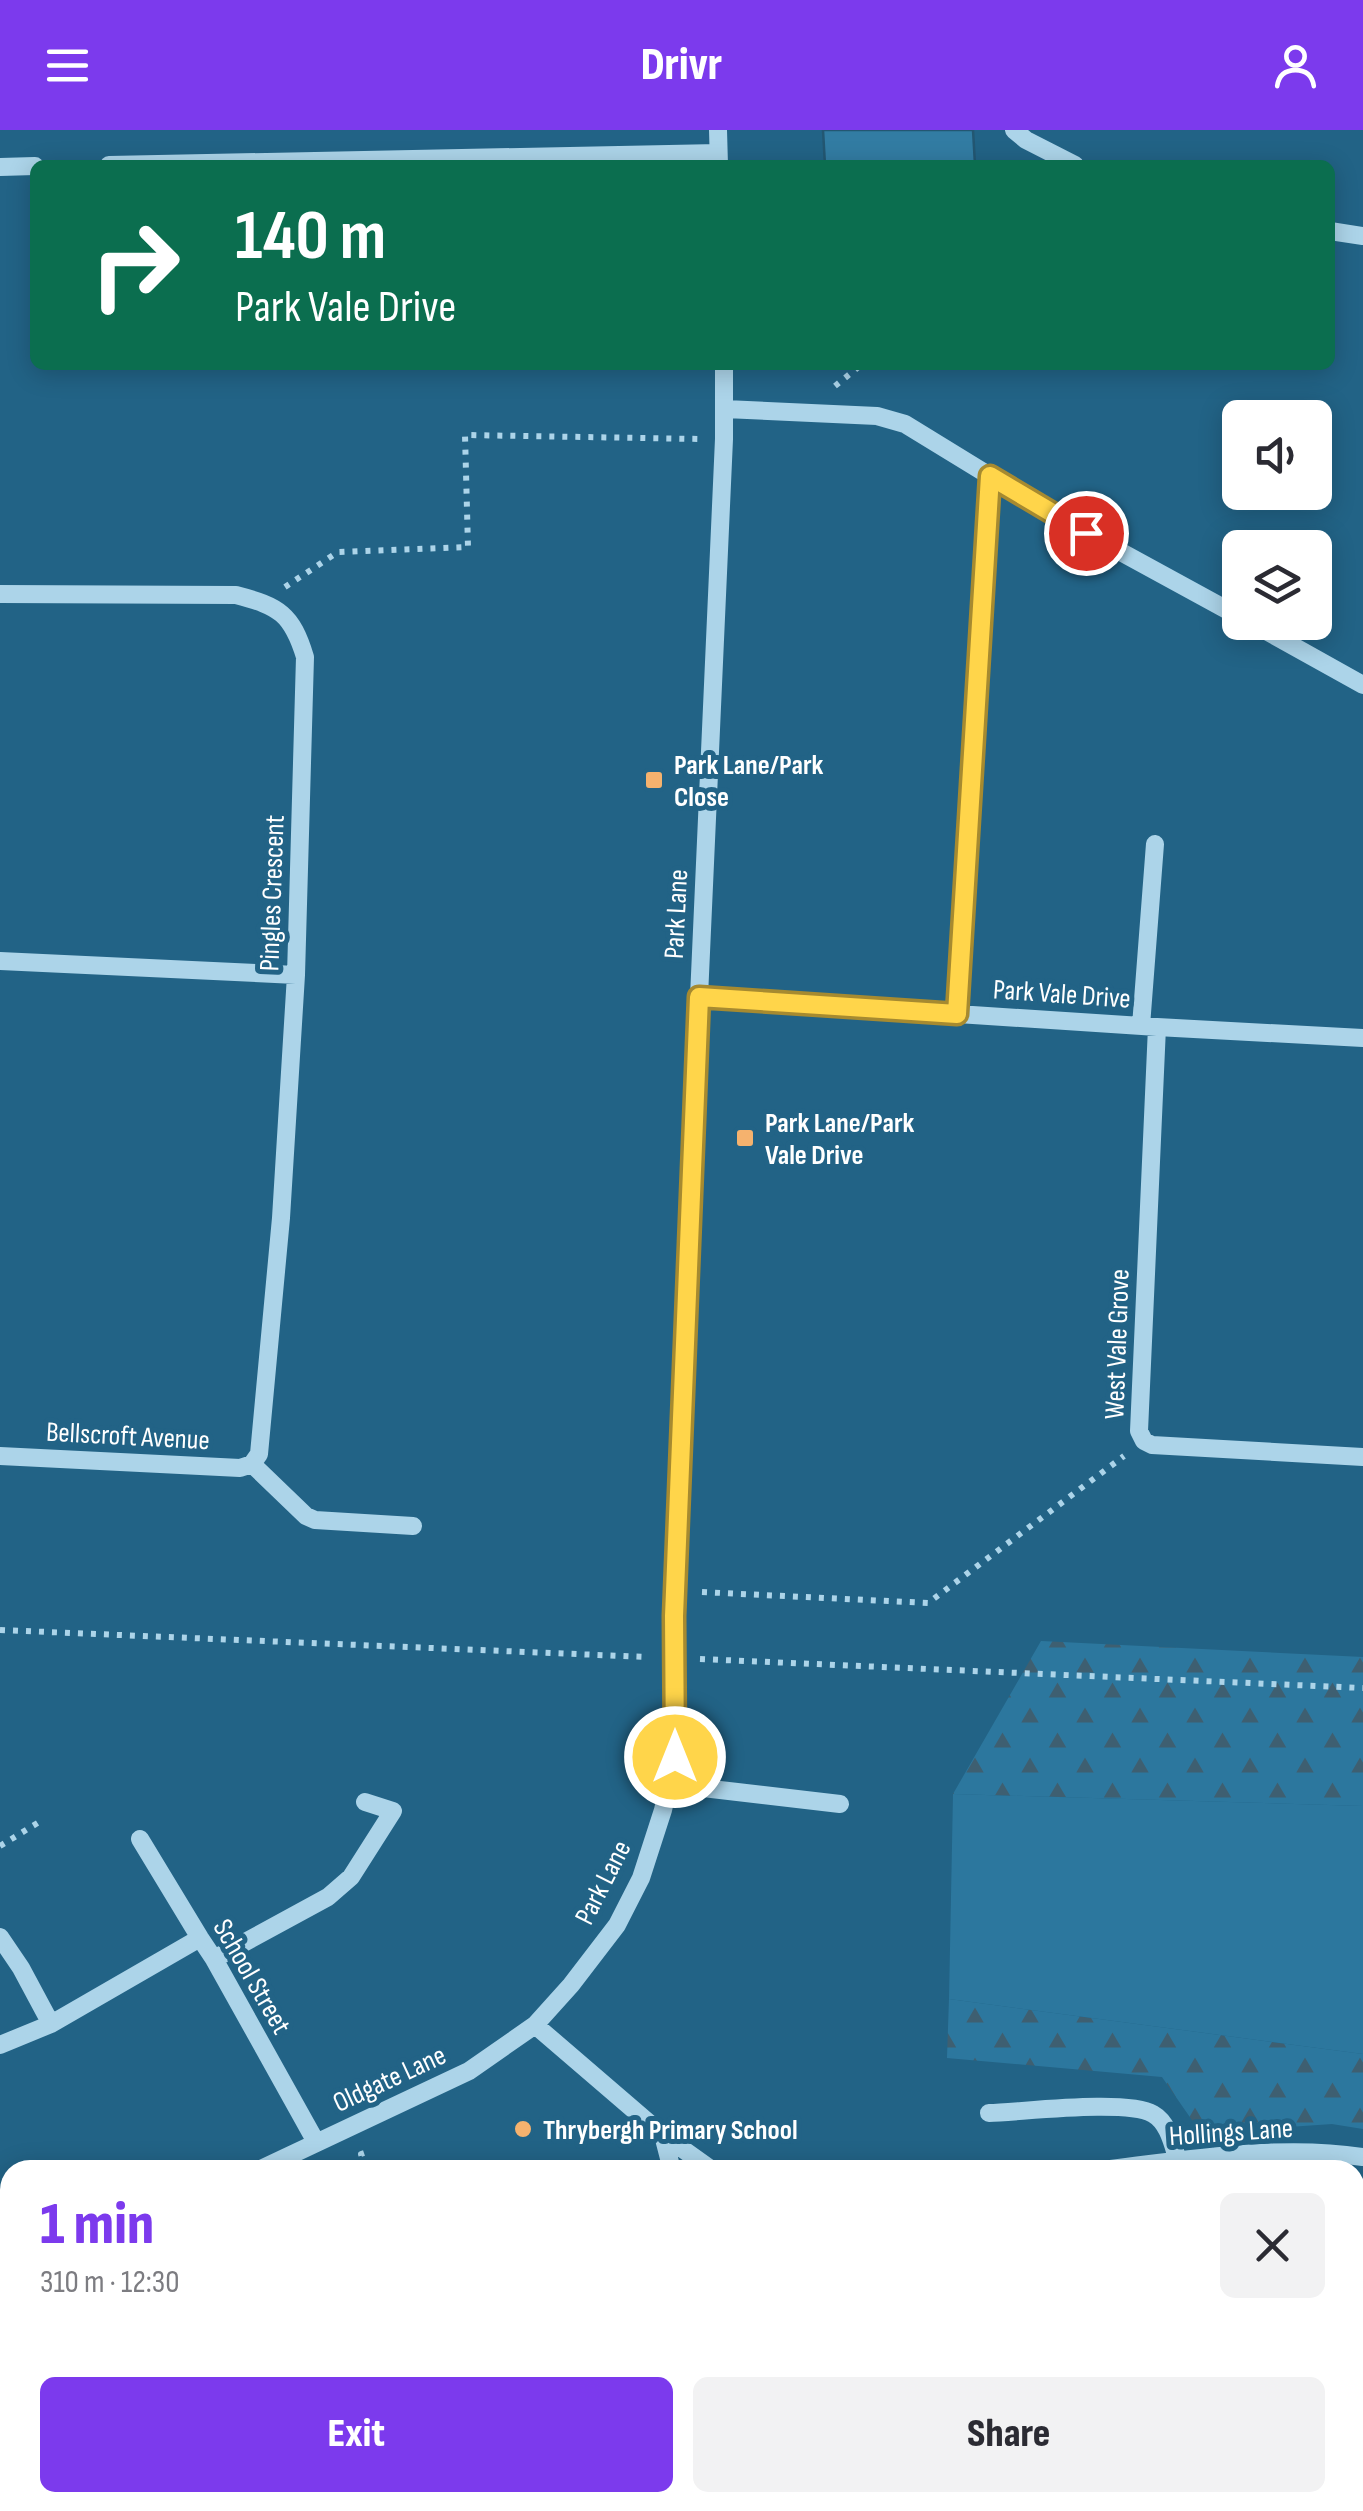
<!DOCTYPE html>
<meta charset="utf-8">
<style>
body{margin:0;font-family:"Sofia Sans Condensed",sans-serif;background:#f2f2f3;color:#2b2b33;height:100vh;display:flex;flex-direction:column;font-size:38px;white-space:nowrap}
*{box-sizing:border-box;margin:0}
p{font-size:32px;color:#7c7c81}
.icon{flex:none;width:55px;height:55px;fill:none;stroke:currentColor;stroke-width:2;stroke-linecap:round;stroke-linejoin:round}
.map{position:relative;flex:1;overflow:hidden}
.panel{position:absolute;left:0px;top:2030px;width:1365px;height:352px;display:flex;flex-direction:column;background:#fff;border-radius:30px 30px 0 0;box-shadow:0 5px 25px #0003}
.panel>*{flex:none}
.banner{position:absolute;left:30px;top:30px;width:1305px;height:210px;border-radius:15px;box-shadow:0 5px 25px #0003;background:#0b6e4f;color:#fff;overflow:hidden}
.fabs{position:absolute;left:1222px;top:270px;display:grid;gap:20px}
.fabs a{display:grid;place-items:center;width:110px;height:110px;border-radius:15px;background:#fff;box-shadow:0 5px 25px #0003;font-size:50px}
.pin{position:absolute;display:grid;place-items:center;width:85px;height:85px;color:#fff;margin:-42px;border:5px solid #fff;border-radius:50%;box-shadow:0 2px 10px #0007}
.me{position:absolute;width:110px;margin:-55px;rotate:0deg;stroke-linejoin:round;filter:drop-shadow(0 0 8px #0008)}
.turn{display:flex;align-items:center;gap:35px;height:210px;padding:0 40px;font-size:45px}
.turn .icon{width:130px;height:130px;stroke-width:2.5}
.turn b{display:block;font-size:70px;line-height:85px}
.round{display:grid;place-items:center;flex:none;width:105px;height:105px;border-radius:15px;background:#f2f2f3}
.summary{display:flex;align-items:center;justify-content:space-between;height:170px;padding:0 40px}
h1{font-size:60px;font-weight:800;line-height:75px;color:#7c3aed}
.action{display:flex;gap:20px;margin-top:auto;padding:20px 40px}
.action a{flex:1;height:115px;border-radius:15px;background:#7c3aed;color:#fff;font-size:40px;font-weight:800;line-height:115px;text-align:center}
.action a+a{background:#f2f2f3;color:#2b2b33}
header{display:flex;justify-content:space-between;align-items:center;height:130px;padding:0 40px;background:#7c3aed;color:#fff;font-size:45px;font-weight:800}
.map>svg:first-child{display:block}
</style>
<header><svg class="icon" aria-label="menu" viewBox="0 0 24 24"><path d="M4 6h16M4 12h16M4 18h16"/></svg>Drivr<svg class="icon" aria-label="person" viewBox="0 0 24 24"><circle cx="12" cy="8" r="4"/><path d="M4 21q1-7 8-7t8 7"/></svg></header>
<div class="map">
<svg width="1363" height="2381" viewBox="0 0 1363 2381">
<defs>
<pattern id="forest-firs" width="22" height="20" patternUnits="userSpaceOnUse" patternTransform="scale(2.5)"><rect width="22" height="20" fill="#2c779e"/><path d="M5 1l3.5 6h-7zM16 11l3.5 6h-7z" fill="#3e5f71"/></pattern>
<pattern id="park-dots" width="8" height="8" patternUnits="userSpaceOnUse" patternTransform="scale(2.5)"><rect width="8" height="8" fill="#2c779e"/><path d="M2 2h.1M6 6h.1" fill="none" stroke="#3e5f71" stroke-width="1.8" stroke-linecap="round"/></pattern>
</defs>
<rect width="100%" height="100%" fill="#226386"/>
<!-- forest -->
<path fill="url(#forest-firs)" d="M1041 1511 1363 1527V1676L953 1664Z
M949 1869 1363 1924V1999L1332 1994 1201 2003 1162 1947 947 1928Z"/>
<!-- park -->
<path fill="url(#park-dots)" d="M1355 2065 1363 2067V2381H1093L1091 2373 1355 2372Z"/>
<!-- garden -->
<path fill="#2c779e" d="M953 1664 1363 1676V1924L949 1869Z
M1363 2225V2381H1183L1182 2373 1355 2372V2227Z"/>
<g fill="none" stroke-linecap="round" stroke-linejoin="round">
<!-- path -->
<path stroke="#acd4e9" stroke-width="6" stroke-dasharray="5 8" stroke-linecap="butt" d="M835 256 861 235
M285 457 338 422 468 417 465 305 701 309
M702 1462 928 1473 1124 1326
M0 1500 647 1527
M700 1529 1363 1558
M0 1716 44 1689
M364 2023 361 2024 365 2040
M1072 2372 1073 2381"/>
<!-- minor -->
<path stroke="#acd4e9" stroke-width="18" d="M718 0 719 35
M1014 0 1026 10 1075 35
M109 35 718 23
M0 37 35 36
M1330 101 1363 106
M725 279 877 286 905 294 1055 386 1240 487
M0 464 236 465C279 476 292 484 305 527L296 845 281 1088 259 1324 252 1334
M1250 492 1363 555
M0 831 296 845
M699 867 1157 897 1363 908
M957 884 990 346
M1141 896 1155 714
M1157 897 1139 1301 1144 1311 1152 1315 1363 1327
M0 1326 240 1338 252 1334
M252 1334 306 1386 315 1390 413 1396
M674 1486 699 867 724 309V235
M669 1654 840 1674
M140 1709 200 1808 214 1829 316 2012
M0 1807 21 1838 51 1894
M214 1829 328 1767 351 1747 393 1681 365 1672
M535 1895 663 2005 712 2040
M0 1915 51 1894 200 1808
M989 1983C1023 1982 1127 1969 1153 1984 1169 1993 1173 2016 1178 2031
M663 2005 672 2040
M259 2040 469 1941 535 1895 571 1855 617 1795 641 1748 663 1680 675 1627
M1102 2040C1185 2030 1280 2014 1363 2027
M1355 2150H1363
M0 2158 10 2153
M240 2372 242 2381
M766 2372 768 2381"/>
<!-- minor-bridge -->
<path stroke="#acd4e9" stroke-width="18" d="M674 1486 675 1627"/>
</g>
<!-- wall -->
<path fill="#2b6b8c" d="M434 2372H678L680 2381H436Z"/>
<!-- building -->
<path fill="#327ca3" stroke="#235772" stroke-width="2.5" d="M823 0H973L975 35H825Z
M440 2372H678L680 2381H442Z"/>
<g fill="none" stroke-linecap="round" stroke-linejoin="round">
<!-- route casing -->
<g stroke="#a68a30" stroke-width="25">
<path id="route" d="M675 1627 674 1486 699 867 957 884 990 346 1086 403"/>
</g>
<!-- route -->
<use href="#route" stroke="#ffd54a" stroke-width="18"/>
</g>
<!-- markers -->
<g fill="#f5b26e" stroke="#226386" stroke-width="4">
<rect x="644" y="640" width="20" height="20" rx="5"/>
<rect x="735" y="998" width="20" height="20" rx="5"/>
<circle cx="523" cy="1999" r="10"/>
</g>
<g text-anchor="middle" stroke-width="10" stroke-linejoin="round" paint-order="stroke">
<!-- poi labels -->
<g font-size="28" font-weight="bold" fill="#fff" stroke="#226386" text-anchor="start">
<text x="674" y="644">Park Lane/Park<tspan x="674" dy="32">Close</tspan></text>
<text x="765" y="1002">Park Lane/Park<tspan x="765" dy="32">Vale Drive</tspan></text>
<text x="543" y="2009">Thrybergh Primary School</text>
</g>
<!-- street labels -->
<g font-size="28" fill="#fff" stroke="#226386">
<text transform="translate(271 763) rotate(-88)" y="10">Pingles Crescent</text>
<text transform="translate(675 784) rotate(-87)" y="10">Park Lane</text>
<text transform="translate(1062 863) rotate(4)" y="10">Park Vale Drive</text>
<text transform="translate(1116 1214) rotate(-88)" y="10">West Vale Grove</text>
<text transform="translate(128 1305) rotate(3)" y="10">Bellscroft Avenue</text>
<text transform="translate(602 1752) rotate(-63)" y="10">Park Lane</text>
<text transform="translate(253 1846) rotate(60)" y="10">School Street</text>
<text transform="translate(389 1948) rotate(-25)" y="10">Oldgate Lane</text>
<text transform="translate(1231 2001) rotate(-4)" y="10">Hollings Lane</text>
</g>
</g>
</svg>
<div class="fabs">
<a><svg class="icon" aria-label="sound" viewBox="0 0 24 24"><path d="M4 9h4l5-4v14l-5-4H4zM17 9q2 3 0 6"/></svg></a>
<a><svg class="icon" aria-label="layers" viewBox="0 0 24 24"><path d="M12 4l9 5-9 5-9-5zM3 14l9 5 9-5"/></svg></a>
</div>
<div class="pin" style="left:1086px;top:403px;background:#d93025"><svg class="icon" aria-label="arrive" viewBox="0 0 24 24"><path d="M6 21V4h12l-3 4 3 4H6"/></svg></div>
<svg class="me" style="left:675px;top:1627px" viewBox="-20 -20 40 40"><circle r="17" fill="#ffd54a" stroke="#fff" stroke-width="3"/><path d="M0-11L8 9 0 5-8 9z" fill="#fff"/></svg>
<div class="banner">
<div class="turn"><svg class="icon" aria-label="right" viewBox="0 0 24 24"><path d="M7 20v-9h11M14 6l5 5-5 5"/></svg><div><b>140 m</b>Park Vale Drive</div></div>
</div>
<section class="panel">
<div class="summary"><div><h1>1 min</h1><p>310 m · 12:30</p></div><a class="round"><svg class="icon" aria-label="close" viewBox="0 0 24 24"><path d="M6 6l12 12M18 6L6 18"/></svg></a></div>
<div class="action"><a>Exit</a><a>Share</a></div>
</section>
</div>
